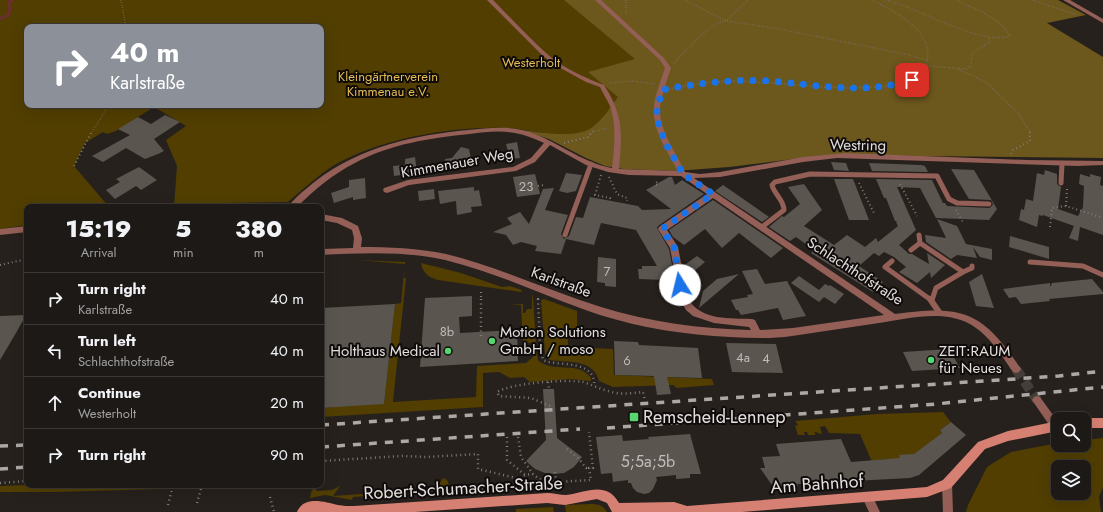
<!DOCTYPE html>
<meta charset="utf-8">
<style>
body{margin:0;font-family:Jost,sans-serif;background:#25221f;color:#f1f3f6;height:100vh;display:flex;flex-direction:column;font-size:15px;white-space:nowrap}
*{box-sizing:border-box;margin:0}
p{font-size:13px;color:#a0a0a1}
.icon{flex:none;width:22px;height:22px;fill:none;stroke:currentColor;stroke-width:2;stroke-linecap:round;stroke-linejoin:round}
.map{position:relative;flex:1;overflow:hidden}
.sheet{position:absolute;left:24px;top:204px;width:300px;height:284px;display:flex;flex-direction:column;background:#1d1916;border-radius:8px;box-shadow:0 4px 16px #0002,0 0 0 1px #3b3835}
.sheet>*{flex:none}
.banner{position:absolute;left:24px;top:24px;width:300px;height:84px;border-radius:8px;box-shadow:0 4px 16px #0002,0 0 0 1px #3b3835;background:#8c9099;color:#fff;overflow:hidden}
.fabs{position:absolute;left:1051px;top:412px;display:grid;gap:8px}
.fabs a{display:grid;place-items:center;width:40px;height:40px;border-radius:8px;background:#1d1916;box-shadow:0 4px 16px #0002,0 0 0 1px #3b3835;font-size:20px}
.pin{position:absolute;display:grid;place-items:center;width:34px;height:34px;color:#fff;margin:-17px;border-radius:8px;box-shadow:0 2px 6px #0006}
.me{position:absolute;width:44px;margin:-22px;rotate:351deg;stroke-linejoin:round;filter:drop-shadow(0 0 3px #0008)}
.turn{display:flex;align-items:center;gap:14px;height:84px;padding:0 20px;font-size:18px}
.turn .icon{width:52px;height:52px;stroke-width:2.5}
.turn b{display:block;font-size:28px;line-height:34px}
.eta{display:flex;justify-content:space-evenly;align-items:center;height:68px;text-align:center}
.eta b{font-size:24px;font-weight:800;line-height:28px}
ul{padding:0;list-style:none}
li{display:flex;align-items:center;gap:12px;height:52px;padding:0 20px;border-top:1px solid #3b3835}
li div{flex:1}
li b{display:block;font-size:15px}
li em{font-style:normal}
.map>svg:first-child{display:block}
</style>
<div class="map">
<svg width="1103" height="512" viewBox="0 0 1103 512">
<rect width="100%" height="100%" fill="#27211d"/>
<!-- green -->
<path fill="#513e00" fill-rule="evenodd" d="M0 0H567L640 60C630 78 607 124 587 132 567 140 528 129 506 128 456 126 391 137 346 159 324 169 306 187 288 202L226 203 174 207 177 166 166 140 186 126 154 107 116 131 107 134 103 132 85 143 74 166 109 207H27V225L0 229ZM27 27H321V105H27Z
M357 260 405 262 404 278H406L393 402 476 397 477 366 526 363 533 357V347H536L538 360C552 374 579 360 591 378V381L570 379 530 382 524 377 510 378 499 372 483 373V407L321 417V408L384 403 395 304 401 303 405 264Z
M421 263 461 273 502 287 510 286 522 290 521 292 438 280C430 278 422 273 421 263Z
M532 294 533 297 536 343H523L521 305H509L523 304V313H525L527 309H532Z
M544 299 577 311V334H568V347L613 349 614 375 712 379 714 385 677 388 673 385 613 387 599 381C593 358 567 363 550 360L546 357 545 353 541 300Z
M943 412 951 422 940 430 942 433 910 458 908 455H900V459H884L872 462 860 434 829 433 825 426 820 427 822 434 815 432V435H808L807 432H804L805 435H798L795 426 798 425 795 421 877 414Z
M1103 438V487L1099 497 1101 512H966L968 505 987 467 1011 452 1058 443V445H1084V440ZM1058 467H1084V493H1058Z
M443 478 447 480 449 485 440 491 353 497 352 500 325 495 310 498 311 492 314 488 317 491 332 490 340 486 333 496 436 489Z
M27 485H169L168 488 158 489 55 492H0V486Z
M590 504C598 504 603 505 607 512H566L565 505Z
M553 507 554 512H516V509Z"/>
<!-- forest -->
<path fill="#6c571d" d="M564 0H1058L1086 15 1047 23 1103 57V158L826 155 729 167 675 171 623 169 605 166 586 158 549 139 520 130C541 132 577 140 594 126 604 118 611 106 618 97L588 72 635 59Z"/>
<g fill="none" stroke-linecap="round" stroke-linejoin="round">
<!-- stream -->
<path stroke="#712b39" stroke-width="2.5" d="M0 19 8 15 10 9 9 2 13 0"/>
</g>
<!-- building -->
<path fill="#5a554f" d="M165 115 180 122 154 139 164 151 158 154 145 159 126 148 103 162 92 156 130 135 118 129 138 117 151 124Z
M517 142 520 158 510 159 506 144Z
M461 147 469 149 472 164 447 169 445 159 452 158Z
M415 157 417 173 394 176 393 166 405 165V159Z
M831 162 846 163 849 171 834 170Z
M869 163 921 165 925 166 928 172 872 171Z
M139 167 157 180 141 190 136 186 115 199 106 190 120 182 116 179Z
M951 169 974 170 997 209 989 220 936 218 920 188 897 187 916 230 899 245 909 254H912L929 264 927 253 945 265 931 278 930 272 917 283 899 272 906 267 894 257 884 252 879 256 874 253 859 266 883 282 873 292 811 253 814 250 796 237 790 241 769 227 776 221 778 223 776 221 782 216 784 217 800 204 788 187 804 184 822 210 804 226 834 245 847 235 865 247 876 238 878 242 898 226 896 222 897 221H895L886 198H884L876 179 932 180 943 203H945L947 206 989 208 992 206 993 204 991 200 969 199Z
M1045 170 1057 174V184L1061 187 1058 209 1078 216 1083 207 1084 186 1079 184 1080 174 1090 177V174L1101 177 1100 185 1103 186V235L1080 227 1078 241 1069 238 1074 226 1043 215 1042 216 1039 215 1037 227 1019 220 1021 209 1024 210 1026 199 1033 201 1037 173 1044 175Z
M566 173 582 175 576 191 567 193 559 191Z
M535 174 540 194 517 197 513 177Z
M669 177H672L675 185 682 180 704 194 658 226 657 228 669 249 675 281 667 285 665 280 639 279 638 269H642V266H657L636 230 601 223 594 245 566 239 561 254 535 251 537 246 521 242 513 245 506 235 493 232 512 224 507 218 520 212 529 224 543 189 554 188 545 210 568 215 561 234 564 239 569 236 576 217 583 218 590 197 638 206 642 210 671 209 646 190Z
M365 178 366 198 353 200V197L334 203 331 193 349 187V180Z
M834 179H853L869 220H849Z
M723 185 752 205 769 217 762 222 715 191Z
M474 187V191L479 190 482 206 471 207 472 212 457 215 456 201 440 204 438 191Z
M434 189 435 199 419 201 418 191Z
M713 200 783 248 771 258 739 233 722 248 705 229 684 245 673 237 669 230Z
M937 219 957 226 966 244 992 249V260L980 257 973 247 977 258 957 255 951 259 926 242 925 235 946 238Z
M1010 236 1049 247V259L1009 247Z
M697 256 705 262 693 272 685 276 683 266Z
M598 257 616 259V287L605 286V283L597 282Z
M757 269 765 284 787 281 806 316 783 320 778 308 741 315 738 310H736L731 300 748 297 747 295 753 294 742 271Z
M739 274 699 308 703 291 717 279Z
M982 274 994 308 976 306 969 282Z
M799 276 819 290 825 284 829 286 830 285 844 294 835 304 824 297 819 302 791 283Z
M1092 279 1103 292V294L1049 299 1050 301 1021 304 1016 297 1009 298 1003 289 1050 283V287L1052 283Z
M472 296V316L459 317 460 333 517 330 518 361 420 367 425 298Z
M395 304 384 404 321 408V308Z
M26 315 16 333 0 360V316Z
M614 341 638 342 639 345 698 348 702 378 667 377 671 394 657 395 654 376 615 375Z
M726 343 776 344 783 373 732 372Z
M949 349 960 368 912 371 903 352Z
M543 389H554L557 438 582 457 574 467 564 473 554 474 545 473 535 469 526 461 546 440Z
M951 422 966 435 919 475 910 478 797 484 798 486 774 488 760 468H765L762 457 780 456 776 444 841 439 851 462 900 458 899 455 914 454 942 433 940 430Z
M690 434 701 474H690V478L676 479V475L656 477 657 480 653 489 649 493 644 494 637 492 633 488 631 483H628V480L613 482 612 473 601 474 596 437 622 435 623 441 649 439 648 437Z"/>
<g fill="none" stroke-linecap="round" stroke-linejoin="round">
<!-- street-tunnel -->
<path stroke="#433e3a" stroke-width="10" stroke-dasharray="10 5" stroke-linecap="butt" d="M1016 369 1037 400"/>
<!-- path-far2 -->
<path stroke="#817c79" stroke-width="1.5" stroke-dasharray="0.5 2" stroke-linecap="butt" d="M121 0 126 27
M626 0V15
M685 0 726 21 774 28 910 55 928 61
M886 0C920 8 979 46 1010 36 1000 17 974 9 956 0
M1032 0 1077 15
M674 63 701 35 717 23 726 21 748 0
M927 66 967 69 971 66 972 53 990 42 989 38
M958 69 986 82 1018 113 1030 132
M610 83 632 81 655 84
M670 89 710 82 741 81 822 87 853 88 882 87 907 82 923 72C925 66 928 59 928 54 926 26 893 11 872 0
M92 132 109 105
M592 132 608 128"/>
<!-- path-far1 -->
<path stroke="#817c79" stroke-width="2" stroke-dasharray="1 3" stroke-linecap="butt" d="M564 143 588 137 593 131
M1011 154 1013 150 1030 141V131
M74 166 92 131
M601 175 595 195 610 198V200
M609 177 617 194 627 198V201
M859 183 874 213
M900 184 917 216
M657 185 655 184 658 181
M538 186 544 185
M1066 206 1067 189
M956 210 964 224
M1050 227 1052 208 1066 206 1103 218
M0 265 27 259
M481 292V300
M538 298V300"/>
<!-- path -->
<path stroke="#817c79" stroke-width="2.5" stroke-dasharray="1 3.5" stroke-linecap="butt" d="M481 299V339
M538 299 540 345 543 360 548 362C565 365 596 362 594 386
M548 382 549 389
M550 406 531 398 499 396 497 392C512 383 565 379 583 382 593 385 602 390 612 392 622 395 633 393 643 392L645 401
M507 437V460L525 475
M518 437 521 457 533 474 539 479 556 482 591 480 589 468H593L589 432
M567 449 579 459 586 468H589
M321 461 402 456 427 457 478 454V469L520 479 525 475 533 474
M555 472 556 482
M520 479V487
M0 483 27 481
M478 488 490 490
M496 489 535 486 539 479
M270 497 274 512
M197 503 202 485
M168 505 173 485"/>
<!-- lane-far1 -->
<path stroke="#945f56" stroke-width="5" d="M1061 183 1062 164
M762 227 784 210C784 200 774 194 772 185L775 182 810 174 937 176 949 199 957 203 989 204
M565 235 591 164
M919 235 920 243
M911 250 920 243 963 272 936 288 932 300
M892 261 885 267 931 300
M1030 262 1083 266 1103 275
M963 272 972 268V266"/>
<!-- lane -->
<path stroke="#945f56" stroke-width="6" d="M930 299 939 312"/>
<!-- street -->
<path fill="#945f56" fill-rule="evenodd" d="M487 0H493C514 21 534 44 557 62 571 71 588 79 604 85 624 116 622 134 619 169L678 171C668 152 652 130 654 107 655 95 661 80 665 68L660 60 595 0H601L664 58 671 68C667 80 662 94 660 107 658 128 676 153 685 172L700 174 720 172 803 157 845 153 1027 160 1103 161V165L1078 166 837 158 803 162 720 177 694 178 895 314C961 305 981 310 1019 366L1021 369 1019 372 1016 373 1013 372C1000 353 987 332 966 322 939 310 906 319 879 323 850 327 821 332 792 336 772 339 751 338 730 337 686 335 642 328 600 315 548 298 499 273 445 260 405 251 362 253 321 255V249L353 248 354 238 352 230 337 223 321 220V214L342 218 358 226 362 238 361 247C389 247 418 248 446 254 499 267 549 291 601 307 649 322 700 329 751 330L749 327 714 323 693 316 686 310 680 300 670 248 658 229 659 227 707 194 681 176 629 175 608 172 586 165 550 145 535 162 516 171 409 185 387 193 384 192 383 190 384 188 408 180 513 167 531 158 544 143C535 139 526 135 515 133 500 130 485 132 470 134 430 138 390 144 355 163 333 174 314 190 297 207H288C295 197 307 188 317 180 361 147 414 135 468 130 486 128 505 126 522 130 554 138 581 163 612 168 614 149 617 126 610 106 607 100 603 93 600 87L586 82 555 65 542 55ZM713 198 884 315 793 328 760 330 755 320 752 319C730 318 702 321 688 299L678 247 667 230Z
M1063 0H1070L1103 19V23Z
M27 226V232L0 235V229Z
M1037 396 1040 397 1058 422V430L1055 431 1052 429 1034 403 1032 400 1034 397Z
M947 479 951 480 952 484 953 512H943L942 484 943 480Z
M867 492 871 493 880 512H869L862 497 863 493Z"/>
<!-- secondary -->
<path fill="#d58072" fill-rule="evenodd" d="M1084 418H1103V428H1084V419H1082Z
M1058 421V431L1008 441 985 449 951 488 927 497 742 512H612L607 503 597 499 565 505 547 503 415 512H297C304 495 325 502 338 505 343 506 349 506 354 506L547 493C553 493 560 495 566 495 585 493 606 480 619 503L674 502 687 506 927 487 943 480 978 442 1008 431Z"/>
<!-- rail -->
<path stroke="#ada8a6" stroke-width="3.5" stroke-dasharray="8 8" stroke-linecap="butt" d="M321 425 1059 376 1103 371
M607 428 936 404 1103 387
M0 446 27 445
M321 447 580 429
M0 469 27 467"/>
</g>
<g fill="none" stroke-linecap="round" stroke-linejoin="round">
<!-- route -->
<path stroke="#1a73e8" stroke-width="7" stroke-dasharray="0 12.6" d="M680 285 674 247 662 229 713 194 683 174 667 146 659 127 657 111 662 90C698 83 733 79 769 81 820 85 862 95 912 80"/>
</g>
<!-- markers -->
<g fill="#59d56f" stroke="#0e0b0a" stroke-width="1.5">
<circle cx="492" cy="341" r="4"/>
<circle cx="448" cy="351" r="4"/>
<circle cx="931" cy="360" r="4"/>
<rect x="629" y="412" width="10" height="10" rx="2"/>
</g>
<g text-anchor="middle" stroke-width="4" stroke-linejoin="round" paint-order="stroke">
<!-- far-park labels -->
<g font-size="13" fill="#e3bb53" stroke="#0e0b0a">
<text x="531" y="67">Westerholt</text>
<text x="388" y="81">Kleingärtnerverein<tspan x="388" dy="15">Kimmenau e.V.</tspan></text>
</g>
<!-- number labels -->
<g font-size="13" fill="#c1bcba">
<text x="526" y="191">23</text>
<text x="607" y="276">7</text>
<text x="447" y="336">8b</text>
<text x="743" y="362">4a</text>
<text x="766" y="363">4</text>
<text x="627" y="365">6</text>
</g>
<!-- street labels -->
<g font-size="15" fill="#e3dfdd" stroke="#0e0b0a">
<text transform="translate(858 145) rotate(1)" y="5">Westring</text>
<text transform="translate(457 163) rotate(-10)" y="5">Kimmenauer Weg</text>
<text transform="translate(855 271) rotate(33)" y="5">Schlachthofstraße</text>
<text transform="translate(561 282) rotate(20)" y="5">Karlstraße</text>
</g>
<!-- poi labels -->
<g font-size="15" fill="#e3dfdd" stroke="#0e0b0a" text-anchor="start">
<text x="500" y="337">Motion Solutions<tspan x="500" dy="17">GmbH / moso</tspan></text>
<text x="440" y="356" text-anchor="end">Holthaus Medical</text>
<text x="939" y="356">ZEIT:RAUM<tspan x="939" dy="17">für Neues</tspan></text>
</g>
<!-- near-number labels -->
<g font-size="16" fill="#c1bcba">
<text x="648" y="467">5;5a;5b</text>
</g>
<!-- near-poi labels -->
<g font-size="18" fill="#e3dfdd" stroke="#0e0b0a" text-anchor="start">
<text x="643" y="423">Remscheid-Lennep</text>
</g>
<!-- near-street labels -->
<g font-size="18" fill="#e3dfdd" stroke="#0e0b0a">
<text transform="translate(817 484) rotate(-4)" y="6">Am Bahnhof</text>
<text transform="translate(463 488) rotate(-3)" y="6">Robert-Schumacher-Straße</text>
</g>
</g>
</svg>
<div class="fabs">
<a><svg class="icon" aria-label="search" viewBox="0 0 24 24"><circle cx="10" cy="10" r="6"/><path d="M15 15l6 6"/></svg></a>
<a><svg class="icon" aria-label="layers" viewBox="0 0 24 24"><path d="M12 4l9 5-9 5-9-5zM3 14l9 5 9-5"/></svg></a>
</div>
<div class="pin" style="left:912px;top:80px;background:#d93025"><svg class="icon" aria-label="arrive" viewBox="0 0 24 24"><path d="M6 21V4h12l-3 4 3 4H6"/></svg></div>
<svg class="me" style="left:680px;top:285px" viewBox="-20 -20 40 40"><circle r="19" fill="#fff"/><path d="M0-13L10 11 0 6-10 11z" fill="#1a73e8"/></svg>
<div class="banner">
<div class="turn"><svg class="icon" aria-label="right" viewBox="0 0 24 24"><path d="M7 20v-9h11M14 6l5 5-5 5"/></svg><div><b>40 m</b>Karlstraße</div></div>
</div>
<section class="sheet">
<div class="eta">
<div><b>15:19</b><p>Arrival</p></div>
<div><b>5</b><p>min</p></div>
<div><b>380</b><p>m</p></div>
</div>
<ul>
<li><svg class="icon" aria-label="right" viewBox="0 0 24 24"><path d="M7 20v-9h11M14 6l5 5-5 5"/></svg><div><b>Turn right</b><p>Karlstraße</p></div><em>40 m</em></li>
<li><svg class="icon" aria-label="left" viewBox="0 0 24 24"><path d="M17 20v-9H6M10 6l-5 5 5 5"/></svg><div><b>Turn left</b><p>Schlachthofstraße</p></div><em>40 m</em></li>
<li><svg class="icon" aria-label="ahead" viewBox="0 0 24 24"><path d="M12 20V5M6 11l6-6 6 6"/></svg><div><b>Continue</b><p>Westerholt</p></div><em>20 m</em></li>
<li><svg class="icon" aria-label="right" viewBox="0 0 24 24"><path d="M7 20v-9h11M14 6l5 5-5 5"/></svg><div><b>Turn right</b></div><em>90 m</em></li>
</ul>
</section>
</div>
